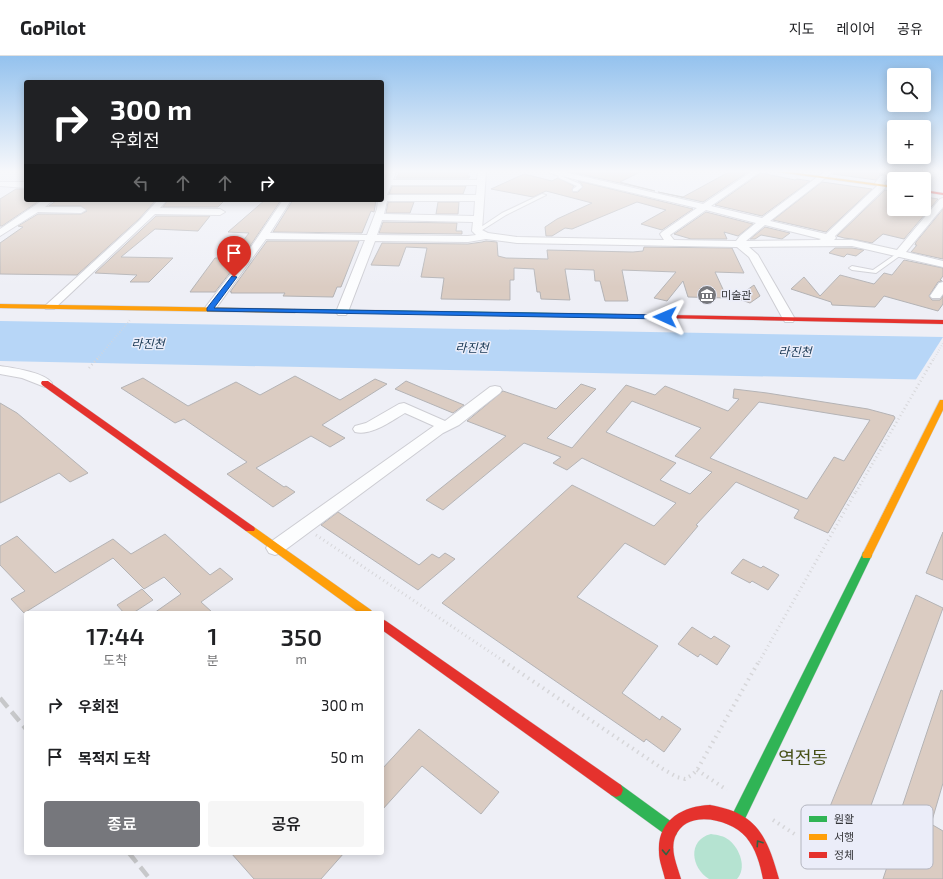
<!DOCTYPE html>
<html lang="ko">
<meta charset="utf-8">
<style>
body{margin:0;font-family:"Exo 2","Noto Sans KR",sans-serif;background:#f6f6f6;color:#202124;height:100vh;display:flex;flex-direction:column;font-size:15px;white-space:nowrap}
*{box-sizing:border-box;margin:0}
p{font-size:13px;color:#757577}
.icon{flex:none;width:22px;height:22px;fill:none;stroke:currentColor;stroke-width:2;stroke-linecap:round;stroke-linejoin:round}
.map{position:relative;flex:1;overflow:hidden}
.drawer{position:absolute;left:24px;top:555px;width:360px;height:244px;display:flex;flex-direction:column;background:#fff;border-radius:4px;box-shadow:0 2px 10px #0003}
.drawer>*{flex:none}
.top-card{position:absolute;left:24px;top:24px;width:360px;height:122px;border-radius:4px;box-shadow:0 2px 10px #0003;background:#202124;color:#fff;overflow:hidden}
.controls{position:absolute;left:887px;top:12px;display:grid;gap:8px}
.controls a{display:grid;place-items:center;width:44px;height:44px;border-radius:4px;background:#fff;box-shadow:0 2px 10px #0003;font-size:20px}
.pin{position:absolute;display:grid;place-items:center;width:34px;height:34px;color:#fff;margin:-41px -17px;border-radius:50% 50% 50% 0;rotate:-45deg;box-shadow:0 0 4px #0007}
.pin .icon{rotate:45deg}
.me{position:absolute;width:44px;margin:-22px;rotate:271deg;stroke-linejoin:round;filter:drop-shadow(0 0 3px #0008)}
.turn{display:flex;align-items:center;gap:14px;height:84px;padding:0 20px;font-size:18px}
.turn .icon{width:52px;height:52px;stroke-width:2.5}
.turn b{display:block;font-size:28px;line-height:34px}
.lanes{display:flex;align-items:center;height:38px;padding:0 20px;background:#0003;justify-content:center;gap:20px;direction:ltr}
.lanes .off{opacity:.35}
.eta{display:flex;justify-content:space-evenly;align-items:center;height:68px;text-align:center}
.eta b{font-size:24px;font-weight:600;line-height:28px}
.cta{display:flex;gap:8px;margin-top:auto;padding:8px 20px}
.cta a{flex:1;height:46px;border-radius:4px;background:#76777c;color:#fff;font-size:16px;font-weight:600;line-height:46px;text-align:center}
.cta a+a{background:#f6f6f6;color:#202124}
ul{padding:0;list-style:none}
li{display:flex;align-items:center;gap:12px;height:52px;padding:0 20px}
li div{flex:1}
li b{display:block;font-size:15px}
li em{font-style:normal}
header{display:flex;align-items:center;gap:24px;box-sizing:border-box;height:56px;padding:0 20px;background:#fff;border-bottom:1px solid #e0e0e0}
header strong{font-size:19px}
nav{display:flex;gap:22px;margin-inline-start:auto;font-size:14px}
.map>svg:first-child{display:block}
</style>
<header>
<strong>GoPilot</strong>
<nav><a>지도</a><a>레이어</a><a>공유</a></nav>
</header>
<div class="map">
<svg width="943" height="823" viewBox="0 0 943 823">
<rect width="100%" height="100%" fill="#eeeff6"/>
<!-- green -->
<path fill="#b5e3d1" d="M711 778C718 779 724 780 729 784 740 793 747 812 737 823H709C691 812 687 784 711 778Z"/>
<!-- water -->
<path fill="#b7d6f7" d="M0 265 943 281V324L0 305Z"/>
<!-- pier -->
<path fill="#eeeff6" d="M943 281V326L915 325Z"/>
<!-- building -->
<path fill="#dbccc2" stroke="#b4b3b5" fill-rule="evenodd" d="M400 116H469L467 120H470L469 122H396Z
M571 116H640L620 126 655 135Z
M729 116H748L703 146 658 136 683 141Z
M834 116H889L915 119 910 123H894V126H887L889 122 884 118 880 119 876 124 833 118Z
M761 117 795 124 797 123 810 125 762 160 715 149Z
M524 118 552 125 558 122 574 130 572 133 573 136H578L583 131 581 127 578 125 693 153 662 174 641 168 666 154 637 146 572 173 565 172 552 180H546L545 171 557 163 592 147 546 135 533 141 491 133Z
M822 126 872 133 826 176 773 164Z
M392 130H466L463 138H389Z
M16 133H26V144L39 145 2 170H0V143Z
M885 134 894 135V153H924V143L926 141 938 143 904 183 883 178 872 187 852 183 844 182 837 180Z
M57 144H156L139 163 77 219 0 218V187L23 171 18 170 38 158H81L87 155 81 150H49Z
M168 144H172L224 145 218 151H163Z
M265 144H281L246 196 215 236H190L215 202H230L249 177 228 176Z
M293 144H376L374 156 371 155 362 177 273 176Z
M388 146H414L410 157H386Z
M438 146H459L458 158H436Z
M943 153V203L911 196 917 189H915L916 186Z
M706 156 753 168 738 180 724 176 727 183H691L674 178Z
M156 160H210L198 175 155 173 121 201 173 202 149 226H130L137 219 95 217Z
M383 166 457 167 456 175H462V178L379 177Z
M765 171 790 177 782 183 761 179 755 183H750Z
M267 185H359L341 231H337L333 241 283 240 285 237H231L232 236H230Z
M486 185 497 186 498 200 506 202 548 203 547 194 633 196 643 195 644 191 732 192 744 217 715 216 727 242 688 241 683 225 667 245 654 242 676 216 622 214 628 245H605L600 225H595L594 214 565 213 570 244 541 243 540 236H537L534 213 514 212V224H510V244L441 243 444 222 421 221 427 192 406 191 399 210 371 209 382 187 468 188 482 186Z
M835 192H852L864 194 856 200 847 198 844 201 829 197Z
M904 204 943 212V220L940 224 942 225 938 226 929 240 932 244H940L943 240V248L938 255 884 240 875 251 832 249 831 246 791 233 804 221 820 240 840 219 874 228 884 217 892 219Z
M754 229 760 240 750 247 736 242Z
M295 320 340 344 375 323 387 328 322 369 345 382 330 391 311 380 256 412 284 431 286 430 295 436 273 451 227 418 247 406 184 363 175 367 121 332 143 322 188 350 236 326 260 339Z
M406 325 420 331 464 349 453 357 395 333Z
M581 328 596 333 547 382 572 392 626 329 655 339 665 330 728 355 739 343 733 342 734 333 767 337 868 353 894 360 895 362 828 477 794 462 799 454 736 426 696 469 698 470 665 509 625 487 577 541 658 590 622 637 660 664 662 660 681 673 664 696 646 683 644 686 442 547 572 429 654 470 676 447 582 402 567 414 553 407 561 401 524 387 443 454 426 444 506 380 467 365 503 335 556 353ZM632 345 701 372 675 400 712 416 690 438 660 424 676 407 606 376ZM759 346 870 364 844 405 834 401 807 443 710 402Z
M0 347 17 357 88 417 70 426 59 417 0 447Z
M338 456 419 509 432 498 439 502 445 497 455 503 418 534 321 469Z
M943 476V524L926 517Z
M165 478 210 519 220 512 233 523 201 546 213 557H154L181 538 164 521 144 533 113 502 24 557 11 543 25 535 0 509V490L17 480 55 517 113 483 131 498Z
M743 503 761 512 763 510 779 519 768 534 752 525 750 527 731 517Z
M142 533 153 544 133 557H124L117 549Z
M916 539 943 552 850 807 816 785Z
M692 571 711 583 714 580 730 590 717 609 700 598 698 601 678 588Z
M941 634 943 635V727L931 768 943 775V823H883L893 793 889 790Z
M419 673 499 736 481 758 422 710 382 754V713Z
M231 797H344L321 823H254Z"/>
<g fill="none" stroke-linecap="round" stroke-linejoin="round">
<!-- lane casing -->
<g stroke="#cdcdd3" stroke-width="2">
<path id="lane" d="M557 117H559L561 120 580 128 582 131 577 135H573V133L577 130 559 122Z
M542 138 546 139 506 159 479 176 475 175 502 157Z
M899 196 902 198 901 199 876 217 852 214 849 212 852 210 873 214Z"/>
</g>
<!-- street casing -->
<g stroke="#cdcdd3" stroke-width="2">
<path id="street" d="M388 116H396L393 124H477L478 116H486L482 174 488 177 517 181 664 184 660 178 662 176 697 152 553 118 549 116H564L703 148 751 116H760L711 150 762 162 824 116H833L770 165 826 178 877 130 875 127 881 120H884L888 122 884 127 886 130 885 132 835 180 836 182 834 184H852L897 194 940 143 943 142V151L906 196 943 205V211L852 190 749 191 758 199 795 263 793 266H785L783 263 749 201 737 191 517 187 486 183 468 186 375 185 348 256 346 259H338L336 256 365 184 266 183 214 255H206L204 253 247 197 283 144H291L270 177 367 179 377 153 378 144H382V124H385ZM391 129H477L476 139H387ZM387 145H475L474 160 384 158ZM706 154 756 167 740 180 736 185 674 184 670 179ZM382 164 473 166 472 175 476 179 468 180 377 179ZM765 169 821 183 819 184 746 185Z
M0 126H26V132L0 130Z
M43 144H53L45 151H81L86 154 81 157 38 156 0 180V173Z
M158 144H167L160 152 220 153 225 156 220 159 155 158 54 253H46L44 251 46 249 140 164Z
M943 226V238L940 242H932L930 240 939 227Z
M0 310C13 312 44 316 52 327L50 330 45 331 22 322 0 318Z
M495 330 500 331 502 334 500 337 459 369 443 377 281 497 275 499 269 497 266 492 269 487 434 370 405 357C391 365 372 380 355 376L353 373 355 370 366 367 399 348 404 347 445 365 490 331Z"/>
</g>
<!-- fast casing -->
<g stroke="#cdcdd3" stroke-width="1">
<path id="fast" d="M295 253 616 258 619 260 616 262 293 256 292 255Z
M867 495 871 496 872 499 742 769 737 771 732 769 730 764 732 759 862 499 863 496Z
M616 727 621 729 676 769 678 774 676 779 671 781 666 779 611 739 609 734 611 729Z"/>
</g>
<!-- slow casing -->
<g stroke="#cdcdd3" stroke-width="1">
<path id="slow" d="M777 116H790L894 130V132Z
M0 248 295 253 298 255 295 257 0 252Z
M940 344H943V354L872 499 871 502H863L862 499Z
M250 469 254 471 371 554 373 557H359L246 475 245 473 246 471Z"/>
</g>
<!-- jam casing -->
<g stroke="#cdcdd3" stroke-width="1">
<path id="jam" d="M924 134 943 137V139L924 136Z
M616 258 943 264V268L614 261V259Z
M42 325H48L254 471 255 473 254 475H246L42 329 41 327Z
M382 563 386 565 621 729 623 734 621 739 616 741 611 739 382 574Z
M710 749C757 757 767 780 779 823H763C760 808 756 793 746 781 731 763 686 752 675 781 670 795 677 809 681 823H665C663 814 659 805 659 796 657 764 683 750 710 749Z"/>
</g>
<!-- path-far3 -->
<path stroke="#d6d6d9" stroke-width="2" stroke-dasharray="0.5 2" stroke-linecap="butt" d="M97 303 130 264
M934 303 943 287"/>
<!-- path-far2 -->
<path stroke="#d6d6d9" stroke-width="2.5" stroke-dasharray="1 3" stroke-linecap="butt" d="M89 312 98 302
M856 436 934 302"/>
<!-- path-far1 -->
<path stroke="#d6d6d9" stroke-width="3" stroke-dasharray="1 3.5" stroke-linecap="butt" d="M316 479 505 606
M759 606 856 435"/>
<!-- path -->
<path stroke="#d6d6d9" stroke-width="4" stroke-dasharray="1.5 4.5" stroke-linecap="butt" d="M503 605 663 713 677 721 685 723 692 719 697 714 759 605
M697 714 727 734
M773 764 796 779"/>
<!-- lane -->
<use href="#lane" fill="#fcfdfe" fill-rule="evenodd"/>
<!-- street -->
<use href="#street" fill="#fcfdfe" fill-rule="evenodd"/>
<!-- fast -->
<use href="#fast" fill="#30b455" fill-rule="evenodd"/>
<!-- slow -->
<use href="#slow" fill="#ff9f0a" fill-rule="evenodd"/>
<!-- jam -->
<use href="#jam" fill="#e5322d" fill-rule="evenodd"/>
<!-- rail -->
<path stroke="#c7c8ca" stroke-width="4.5" stroke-dasharray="12 6" stroke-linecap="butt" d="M0 642 26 673
M129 797 150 823"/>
</g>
<!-- one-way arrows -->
<defs><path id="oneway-chevron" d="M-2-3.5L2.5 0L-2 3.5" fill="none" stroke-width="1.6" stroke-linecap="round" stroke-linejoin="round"/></defs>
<g stroke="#336243">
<use href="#oneway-chevron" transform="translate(759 787) rotate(-124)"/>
<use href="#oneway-chevron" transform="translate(666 796) rotate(88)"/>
</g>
<!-- sky -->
<linearGradient id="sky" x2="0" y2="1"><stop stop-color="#94c2ee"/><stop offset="0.5" stop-color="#f7f8fb"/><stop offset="1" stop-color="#f7f8fb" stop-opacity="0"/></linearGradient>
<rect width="943" height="231" fill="url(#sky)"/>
<!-- route -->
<path fill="#1a73e8" stroke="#114b97" d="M232 220 237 221 214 252 665 259 668 261 665 263 207 255V252Z"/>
<!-- icons -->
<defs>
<g id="museum-disc" transform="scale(1)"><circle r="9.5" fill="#76777c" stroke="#ebedf9"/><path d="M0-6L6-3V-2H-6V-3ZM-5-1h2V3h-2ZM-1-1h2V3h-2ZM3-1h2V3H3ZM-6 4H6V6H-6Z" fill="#fff"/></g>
</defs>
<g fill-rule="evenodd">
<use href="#museum-disc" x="707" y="239"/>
</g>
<g text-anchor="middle" stroke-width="3" stroke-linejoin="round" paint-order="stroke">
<!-- far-poi labels -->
<g font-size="11" fill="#35363a" stroke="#ebedf9" text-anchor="start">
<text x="721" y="243">미술관</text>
</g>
<!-- far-water labels -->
<g font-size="12" font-style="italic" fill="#163652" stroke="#ebedf9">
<text transform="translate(148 288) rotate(1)" y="4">라진천</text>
<text transform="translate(472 292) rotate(1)" y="4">라진천</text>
<text transform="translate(795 296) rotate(1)" y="4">라진천</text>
</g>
<!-- near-quarter labels -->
<g font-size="18" fill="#475016" stroke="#ebedf9">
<text x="803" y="708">역전동</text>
</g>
</g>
<!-- legend -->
<rect x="801" y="749" width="132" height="64" rx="6" fill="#ebedf9" stroke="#b4b6c0" stroke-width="1"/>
<rect x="809" y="760" width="18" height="6" fill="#30b455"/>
<rect x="809" y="778" width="18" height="6" fill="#ff9f0a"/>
<rect x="809" y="796" width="18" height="6" fill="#e5322d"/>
<g font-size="11" fill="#35363a">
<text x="834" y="767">원활</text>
<text x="834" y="785">서행</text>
<text x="834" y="803">정체</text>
</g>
</svg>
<div class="controls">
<a><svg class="icon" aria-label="search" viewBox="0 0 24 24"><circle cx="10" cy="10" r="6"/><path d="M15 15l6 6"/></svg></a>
<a>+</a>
<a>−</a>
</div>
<div class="pin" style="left:234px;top:221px;background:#d93025"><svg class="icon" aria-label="arrive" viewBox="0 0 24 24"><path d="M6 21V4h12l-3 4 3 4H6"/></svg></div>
<svg class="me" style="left:665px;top:261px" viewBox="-20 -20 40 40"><path d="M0-17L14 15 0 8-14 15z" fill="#1a73e8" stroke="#fff" stroke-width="4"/></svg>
<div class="top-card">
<div class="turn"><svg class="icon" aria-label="right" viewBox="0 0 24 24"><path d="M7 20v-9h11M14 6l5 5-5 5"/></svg><div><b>300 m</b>우회전</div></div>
<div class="lanes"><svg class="icon off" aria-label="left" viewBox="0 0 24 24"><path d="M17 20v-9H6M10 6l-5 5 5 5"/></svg><svg class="icon off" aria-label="ahead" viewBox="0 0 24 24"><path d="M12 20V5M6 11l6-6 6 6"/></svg><svg class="icon off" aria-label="ahead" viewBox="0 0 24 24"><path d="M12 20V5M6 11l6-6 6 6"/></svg><svg class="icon" aria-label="right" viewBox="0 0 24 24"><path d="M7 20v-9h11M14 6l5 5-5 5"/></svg></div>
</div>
<section class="drawer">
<div class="eta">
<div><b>17:44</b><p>도착</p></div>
<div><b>1</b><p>분</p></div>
<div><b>350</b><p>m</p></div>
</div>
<ul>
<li><svg class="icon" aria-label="right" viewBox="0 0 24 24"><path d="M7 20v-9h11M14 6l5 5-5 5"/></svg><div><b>우회전</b></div><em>300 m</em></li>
<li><svg class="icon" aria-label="arrive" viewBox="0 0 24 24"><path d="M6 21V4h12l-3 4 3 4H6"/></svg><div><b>목적지 도착</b></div><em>50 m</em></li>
</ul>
<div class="cta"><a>종료</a><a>공유</a></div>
</section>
</div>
